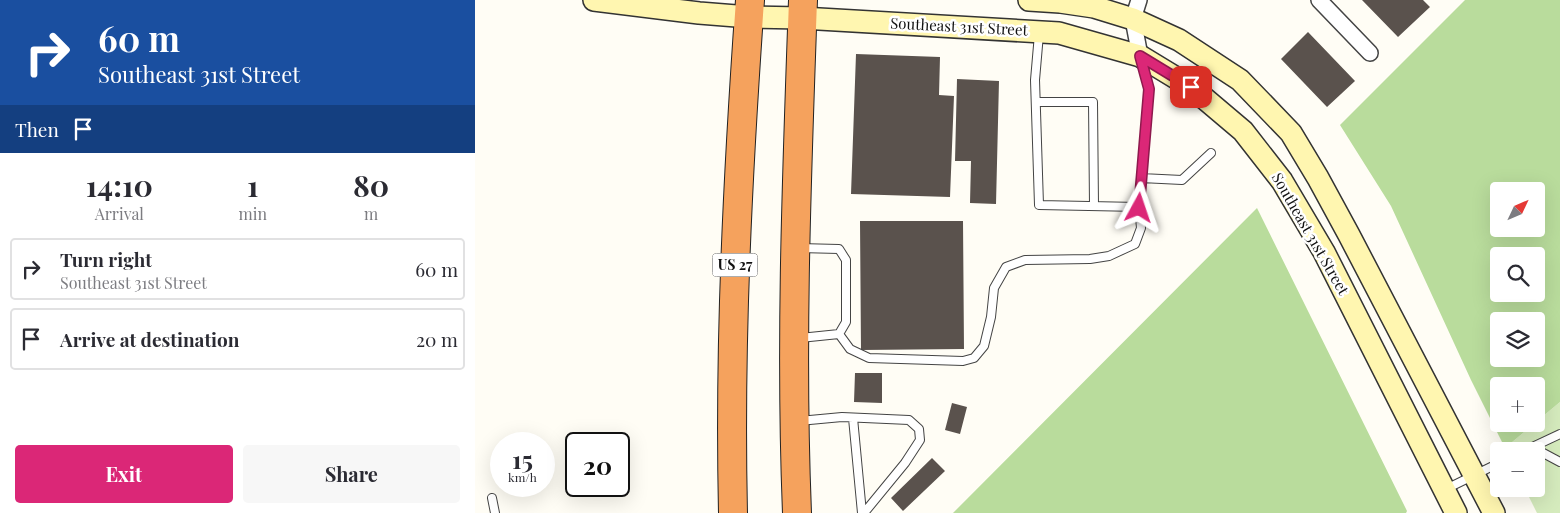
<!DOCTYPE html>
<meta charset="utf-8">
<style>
body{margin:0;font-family:"Playfair Display",serif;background:#f7f7f7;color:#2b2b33;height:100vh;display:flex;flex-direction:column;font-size:19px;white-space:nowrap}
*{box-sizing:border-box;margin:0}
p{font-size:16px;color:#7c7c81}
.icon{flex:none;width:28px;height:28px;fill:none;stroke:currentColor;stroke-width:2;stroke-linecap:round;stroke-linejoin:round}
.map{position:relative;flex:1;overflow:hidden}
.drawer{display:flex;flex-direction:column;background:#fff;width:475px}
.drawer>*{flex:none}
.top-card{background:#1a4fa0;color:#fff;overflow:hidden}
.needle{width:32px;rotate:46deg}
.controls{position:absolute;left:1015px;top:182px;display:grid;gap:10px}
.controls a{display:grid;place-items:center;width:55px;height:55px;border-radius:5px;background:#fff;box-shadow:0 5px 20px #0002;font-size:25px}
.speed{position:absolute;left:15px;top:432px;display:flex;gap:10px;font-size:25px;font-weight:700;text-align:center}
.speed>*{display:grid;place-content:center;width:65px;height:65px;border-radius:50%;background:#fff;box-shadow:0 5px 20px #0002;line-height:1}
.speed small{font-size:12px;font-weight:400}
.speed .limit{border:2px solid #111;border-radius:8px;background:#fff;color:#111}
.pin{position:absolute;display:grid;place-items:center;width:42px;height:42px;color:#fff;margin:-21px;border-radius:10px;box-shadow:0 2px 8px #0006}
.me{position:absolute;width:55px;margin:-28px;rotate:5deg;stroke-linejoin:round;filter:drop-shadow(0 0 4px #0008)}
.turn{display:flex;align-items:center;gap:18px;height:105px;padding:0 15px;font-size:22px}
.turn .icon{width:65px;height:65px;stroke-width:2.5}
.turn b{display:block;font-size:35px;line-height:42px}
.then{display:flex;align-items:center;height:48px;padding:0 15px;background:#0003;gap:10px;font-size:19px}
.eta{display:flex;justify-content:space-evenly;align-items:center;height:85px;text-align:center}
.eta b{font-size:30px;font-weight:700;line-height:35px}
.action{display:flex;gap:10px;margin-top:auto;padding:10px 15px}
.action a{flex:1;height:58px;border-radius:5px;background:#db2777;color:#fff;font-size:20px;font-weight:700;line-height:58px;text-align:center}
.action a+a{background:#f7f7f7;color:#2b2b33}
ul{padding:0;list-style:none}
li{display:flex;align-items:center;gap:15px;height:62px;margin:0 10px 8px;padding:0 5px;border:2px solid #e1e1e2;border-radius:5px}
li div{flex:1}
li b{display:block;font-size:19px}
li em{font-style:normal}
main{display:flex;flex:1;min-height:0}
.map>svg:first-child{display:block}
</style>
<main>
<section class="drawer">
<div class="top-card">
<div class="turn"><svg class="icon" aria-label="right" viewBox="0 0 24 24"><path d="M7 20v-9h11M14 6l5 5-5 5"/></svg><div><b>60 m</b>Southeast 31st Street</div></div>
<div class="then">Then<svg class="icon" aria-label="arrive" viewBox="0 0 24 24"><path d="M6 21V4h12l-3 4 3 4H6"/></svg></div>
</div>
<div class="eta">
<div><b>14:10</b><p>Arrival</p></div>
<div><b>1</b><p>min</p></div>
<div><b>80</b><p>m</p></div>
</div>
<ul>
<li><svg class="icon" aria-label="right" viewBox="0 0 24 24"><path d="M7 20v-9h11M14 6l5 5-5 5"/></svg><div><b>Turn right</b><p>Southeast 31st Street</p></div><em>60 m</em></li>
<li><svg class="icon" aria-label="arrive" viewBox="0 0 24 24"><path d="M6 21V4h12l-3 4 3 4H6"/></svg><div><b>Arrive at destination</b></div><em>20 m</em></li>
</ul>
<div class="action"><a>Exit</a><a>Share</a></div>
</section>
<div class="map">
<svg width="1085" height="513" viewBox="0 0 1085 513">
<rect width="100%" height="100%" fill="#fffdf5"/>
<!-- green -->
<path fill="#d5ebbd" d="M1085 402V513H1062L1050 489H1061V451H1031L1030 448 1059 424H1061V422Z"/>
<!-- forest -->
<path fill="#b9dc9c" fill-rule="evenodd" d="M990 0H1085V402L1061 422V386H1024V424H1059L1030 448 996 380 916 206 865 125ZM1024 191H1061V229H1024ZM1024 256H1061V294H1024ZM1024 321H1061V359H1024Z
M782 208 932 511 931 513H478Z"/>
<!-- building -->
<path fill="#5a524d" d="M887 0H948L955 7 923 37Z
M833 32 880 81 852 107 806 59Z
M381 54 465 57 464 95 479 96 475 197 376 194Z
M482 79 524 81 521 204 495 203 496 161H480Z
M385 221H488L489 349 386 350Z
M380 373H407V403L379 402Z
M477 403 492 407 485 434 470 430Z
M457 458 470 471 428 511 416 498Z"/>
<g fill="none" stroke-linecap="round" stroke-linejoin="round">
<!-- lane casing -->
<g stroke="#444" stroke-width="10">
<path id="lane" d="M564 34 560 80 564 205 664 207 674 89 667 62
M561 102H618L619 206
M666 178 707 180 736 153
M324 248 364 249 371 260V322L364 334 325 338
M364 334 375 349 394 358 488 361 499 358 509 346 516 317 519 288 531 267 550 260 615 259 634 256 660 244 666 228 664 207
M378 418 387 513
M324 421 367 417 434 420 444 429 445 440 430 463 389 513
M1057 447 1085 462
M1049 451 1085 434
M971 489 1024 463
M17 498 20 513"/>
</g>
<!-- street casing -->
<g stroke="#444" stroke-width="18">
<path id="street" d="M664 0 658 19 665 56
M844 0 895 53"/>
</g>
<!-- secondary casing -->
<g stroke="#333" stroke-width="24">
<path id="secondary" d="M119 0 224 13 274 17 327 18 584 33 665 56 716 87 768 131 807 181 849 252 981 513
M554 0 585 2 619 7 658 19 704 40 765 80 816 133 843 178 874 235 1019 513"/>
</g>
<!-- highway casing -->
<g stroke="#222" stroke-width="30">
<path id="highway" d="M258 513C254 342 263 171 275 0
M322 513C315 342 322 171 328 0"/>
</g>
<!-- lane -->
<use href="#lane" stroke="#fff" stroke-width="8"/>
<!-- street -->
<use href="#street" stroke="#fff" stroke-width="15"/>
<!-- secondary -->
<use href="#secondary" stroke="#fff6b0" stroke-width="21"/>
<!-- highway -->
<use href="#highway" stroke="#f5a25d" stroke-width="28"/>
</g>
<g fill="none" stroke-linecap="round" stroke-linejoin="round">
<!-- route casing -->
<g stroke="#8e194d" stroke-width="12">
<path id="route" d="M664 208 674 89 665 56 716 87"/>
</g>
<!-- route -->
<use href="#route" stroke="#db2777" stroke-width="9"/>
</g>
<g text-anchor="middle" stroke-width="5" stroke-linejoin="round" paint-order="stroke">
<!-- shield labels -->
<rect fill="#fff" stroke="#585858" stroke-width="1" x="237.5" y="253.5" width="45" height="23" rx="4"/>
<g font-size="14" font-weight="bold" fill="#111">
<text x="260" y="270">US 27</text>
</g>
<!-- street labels -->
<g font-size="15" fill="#111" stroke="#fff">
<text transform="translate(484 27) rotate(3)" y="5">Southeast 31st Street</text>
<text transform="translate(835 234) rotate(60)" y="5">Southeast 31st Street</text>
</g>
</g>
</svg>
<div class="controls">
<a><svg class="needle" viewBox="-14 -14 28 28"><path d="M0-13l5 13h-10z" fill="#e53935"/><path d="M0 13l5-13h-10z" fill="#7c7c81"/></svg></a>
<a><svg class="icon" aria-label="search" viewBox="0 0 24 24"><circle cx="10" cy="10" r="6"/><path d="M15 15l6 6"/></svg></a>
<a><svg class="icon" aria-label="layers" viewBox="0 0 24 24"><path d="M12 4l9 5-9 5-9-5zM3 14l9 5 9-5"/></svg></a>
<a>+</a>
<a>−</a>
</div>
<div class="speed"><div>15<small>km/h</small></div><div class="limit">20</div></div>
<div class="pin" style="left:716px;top:87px;background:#d93025"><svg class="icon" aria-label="arrive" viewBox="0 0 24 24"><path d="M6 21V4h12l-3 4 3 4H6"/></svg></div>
<svg class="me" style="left:664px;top:208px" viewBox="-20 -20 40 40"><path d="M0-17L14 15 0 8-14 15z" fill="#db2777" stroke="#fff" stroke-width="4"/></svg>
</div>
</main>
